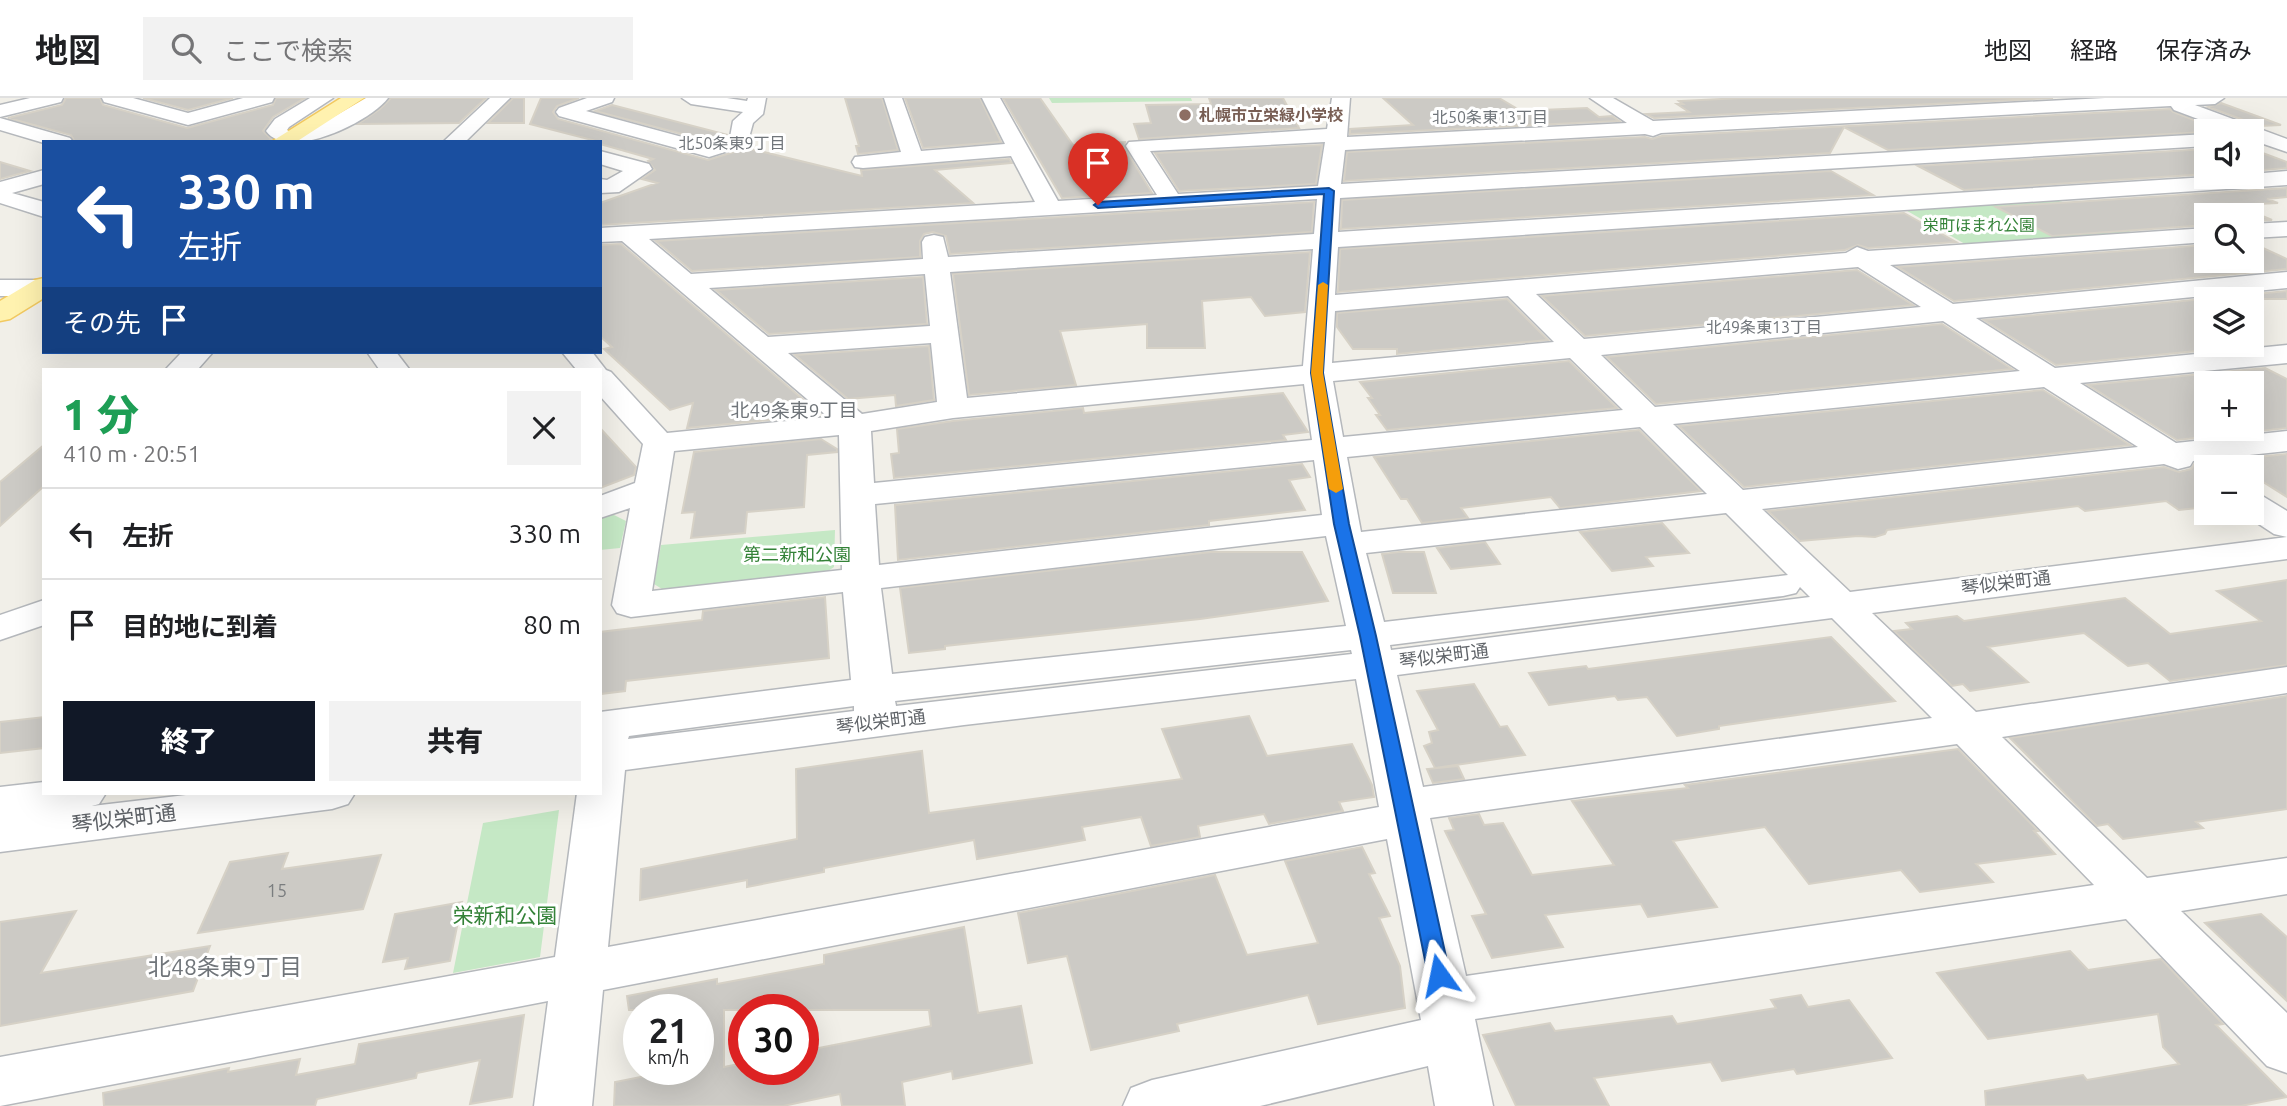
<!DOCTYPE html>
<html lang="ja">
<meta charset="utf-8">
<style>
body{margin:0;font-family:Ubuntu,"Noto Sans JP",sans-serif;background:#f2f2f2;color:#202124;height:100vh;display:flex;flex-direction:column;font-size:26px;white-space:nowrap}
*{box-sizing:border-box;margin:0}
p{font-size:23px;color:#757577}
.icon{flex:none;width:38px;height:38px;fill:none;stroke:currentColor;stroke-width:2;stroke-linecap:round;stroke-linejoin:round}
.map{position:relative;flex:1;overflow:hidden}
.side{position:absolute;left:42px;top:270px;width:560px;height:427px;display:flex;flex-direction:column;background:#fff;border-radius:0px;box-shadow:0 7px 28px #0002}
.side>*{flex:none}
.guide{position:absolute;left:42px;top:42px;width:560px;height:214px;border-radius:0px;box-shadow:0 7px 28px #0002;background:#1a4fa0;color:#fff;overflow:hidden}
.tools{position:absolute;left:2194px;top:21px;display:grid;gap:14px}
.tools a{display:grid;place-items:center;width:70px;height:70px;border-radius:0px;background:#fff;box-shadow:0 7px 28px #0002;font-size:35px}
.speed{position:absolute;left:623px;top:896px;display:flex;gap:14px;font-size:35px;font-weight:700;text-align:center}
.speed>*{display:grid;place-content:center;width:91px;height:91px;border-radius:50%;background:#fff;box-shadow:0 7px 28px #0002;line-height:1}
.speed small{font-size:18px;font-weight:400}
.speed .limit{border:10px solid #d22;background:#fff;color:#111}
.pin{position:absolute;display:grid;place-items:center;width:60px;height:60px;color:#fff;margin:-72px -30px;border-radius:50% 50% 50% 0;rotate:-45deg;box-shadow:0 0 7px #0007}
.pin .icon{rotate:45deg}
.me{position:absolute;width:77px;margin:-38px;rotate:348deg;stroke-linejoin:round;filter:drop-shadow(0 0 5px #0008)}
.turn{display:flex;align-items:center;gap:24px;height:147px;padding:0 21px;font-size:32px}
.turn .icon{width:91px;height:91px;stroke-width:2.5}
.turn b{display:block;font-size:49px;line-height:60px}
.then{display:flex;align-items:center;height:66px;padding:0 21px;background:#0003;gap:14px;font-size:26px}
.round{display:grid;place-items:center;flex:none;width:74px;height:74px;border-radius:0px;background:#f2f2f2}
.summary{display:flex;align-items:center;justify-content:space-between;height:119px;padding:0 21px}
h1{font-size:42px;font-weight:800;line-height:52px;color:#1e9e55}
.cta{display:flex;gap:14px;margin-top:auto;padding:14px 21px}
.cta a{flex:1;height:80px;border-radius:0px;background:#111827;color:#fff;font-size:28px;font-weight:800;line-height:80px;text-align:center}
.cta a+a{background:#f2f2f2;color:#202124}
ul{padding:0;list-style:none}
li{display:flex;align-items:center;gap:21px;height:91px;padding:0 21px;border-top:2px solid #e0e0e0}
li div{flex:1}
li b{display:block;font-size:26px}
li em{font-style:normal}
header{display:flex;align-items:center;gap:42px;box-sizing:border-box;height:98px;padding:0 35px;background:#fff;border-bottom:2px solid #e0e0e0}
header strong{font-size:33px}
nav{display:flex;gap:38px;margin-inline-start:auto;font-size:24px}
.search{width:490px;height:63px;background:#f2f2f2;display:flex;align-items:center;gap:18px;box-sizing:border-box;padding:0 24px;border-radius:0px;color:#757577;font-size:26px}
.map>svg:first-child{display:block}
</style>
<header>
<strong>地図</strong>
<div class="search"><svg class="icon" aria-label="search" viewBox="0 0 24 24"><circle cx="10" cy="10" r="6"/><path d="M15 15l6 6"/></svg>ここで検索</div>
<nav><a>地図</a><a>経路</a><a>保存済み</a></nav>
</header>
<div class="map">
<svg width="2287" height="1008" viewBox="0 0 2287 1008">
<rect width="100%" height="100%" fill="#f1efe8"/>
<!-- green -->
<path fill="#c5e8c5" d="M1049 0H1191L1192 3 1052 5Z
M2050 101 2063 104 2131 134V138L1972 150 1902 110Z
M610 415 626 423 620 450 600 452V419Z
M835 432 834 469 822 477 662 491 654 486 661 447Z
M559 712 540 859 453 875 483 725Z"/>
<!-- building -->
<path fill="#cccac5" stroke="#d6d1c6" stroke-width="2" fill-rule="evenodd" d="M66 0H100L103 7 187 30 273 7 276 0H305L273 19 263 33 271 41 268 44H75L71 37 8 20 62 7Z
M143 0H233L188 12Z
M391 0H486L459 25 358 26 380 11Z
M513 0H524V25H488Z
M541 0H579L557 8 553 14 558 21 708 62 747 50 862 78 861 72 1009 61 1012 65 935 72 973 105 600 127V105L657 85 642 81 655 72 648 63 653 61 600 46V44L530 26Z
M845 0H882L898 52 858 56 856 48H859Z
M905 0H980L1001 44 923 50Z
M1003 0H1040L1073 47 1125 44 1124 49 1152 95 1062 100Z
M1209 0H1283L1299 30 1139 41 1134 26 1151 25 1146 7 1211 6Z
M1383 0H1499L1521 13 1587 10 1599 19 1612 18 1619 23 1350 36V31L1413 27Z
M1742 0H2053L1654 20 1646 16 1689 14 1677 6H1683L1679 3Z
M2221 5 2281 27 2260 28 2208 9Z
M612 7 728 37 708 43 595 13Z
M2170 11 2173 14 2222 33 1888 52 1844 29 1830 55 1344 83 1347 54 1645 39 1652 41 1662 38Z
M1322 47 1316 86 1179 93 1155 55Z
M2207 51V76L1964 92 1918 68Z
M2252 51 2287 64V70L2252 73Z
M0 64 30 73 0 81Z
M1831 73 1873 97 1341 131 1342 102Z
M2287 90V99L2267 101 2278 105 2236 107 2272 122 2252 123V117H2207V127L2052 138 1996 109Z
M1314 104 1312 134 950 156 946 138 933 134 924 136 920 143V159L692 173 656 143Z
M1904 115 1956 144 1868 150 1858 147 1845 152 1338 194 1340 151Z
M2252 145 2287 161V171L1954 203 1898 169 2207 147V163H2252Z
M621 146 806 304 769 307 790 320 687 330 693 305 670 312 604 251 612 249 600 238V147Z
M1310 154 1305 214 1265 218 1251 199 1202 203 1205 250H1147V226L1060 233 1076 287 969 297 953 176Z
M1857 172 1913 207 1585 238 1542 198Z
M923 179 927 226 769 236 716 192Z
M2287 193V201H2207V247H2226H2221L2227 250 2056 267 1984 222Z
M1507 201 1548 242 1397 256V251H1353L1337 229V215Z
M1942 226 2012 271 1656 306 1607 259Z
M929 248 934 302 896 308 895 297 848 301 795 257Z
M1569 263 1617 310 1387 332 1376 317H1380L1368 300H1372L1360 284Z
M2265 270 2287 281V330L2177 342 2088 287ZM2207 285H2252V331H2207Z
M2043 292 2130 347 1744 389 1679 328Z
M1283 295 1308 334 1283 337 1286 342 894 380 891 356 899 355 897 331 953 323 1083 310 1084 315Z
M600 330 636 369 634 377 600 390Z
M1639 332 1701 393 1560 410 1551 399 1461 410 1468 420 1422 425 1407 401H1401L1374 359Z
M821 341 837 351V354L807 357 804 409 747 414 745 435 691 440 695 414 682 415 694 354Z
M44 347V388L0 428V384Z
M2287 356V399L2252 377V369H2239L2227 362Z
M2207 364V409L2179 412 2166 403 2085 413 2078 408 1887 432 1885 436 1875 439 1858 438 1800 443 1768 413 2164 369 2179 374 2191 371 2195 365Z
M1302 366 1310 379 1289 382 1305 412 1209 423V427L898 462 895 407Z
M1662 425 1689 455 1646 459 1653 468 1612 473 1580 434Z
M1485 444 1500 466 1451 471 1437 450Z
M1211 454H1302L1328 503 1200 521 945 548V551L909 555 900 490Z
M1399 454H1424L1436 495H1393L1382 456Z
M2287 482V567L2170 583 2148 565 2128 568 2084 535 1988 549 2028 584 1970 593 1963 586 1952 588 1894 533 1912 531 1906 525 1957 518 1964 523 2125 500 2170 536 2261 523 2217 493Z
M825 499 829 560 626 583 625 593 600 596V534L702 522 703 513Z
M1831 539 1895 603 1719 628V631L1677 638 1647 599 1618 602 1615 598 1549 607 1529 575 1586 568 1588 571Z
M1474 586 1500 629 1507 628 1525 657 1435 670 1424 648 1432 645 1429 634 1438 632 1417 593Z
M2287 598V711L2196 724 2203 730 2123 741 2108 726 2097 728 2010 640Z
M1249 618 1267 658 1352 646 1372 687 1374 699 1339 704 1343 713 1269 726 1264 716 1198 728 1200 739 1151 748 1141 719 1082 729 1085 742 1035 751 977 761 974 742 824 770V774L747 789V782L640 802 641 771 797 741 796 671 922 653 929 715 1182 681 1162 631Z
M44 619V650L0 655V624Z
M1958 651 2038 733H2034L2055 756 1976 766 1993 784 1920 794 1901 772 1809 786 1765 729 1673 743 1717 809 1648 819 1641 806 1545 817 1563 849 1492 860 1472 818 1486 816 1445 733 1454 732 1449 720 1479 716 1484 727 1503 725 1532 777 1614 767 1572 703 1688 690 1685 687Z
M1458 668 1464 681 1433 685 1427 671Z
M1362 749 1375 775 1369 776 1390 818 1379 820 1400 868 1405 910 1318 926 1308 897 1177 926 1179 933 1091 952 1067 858 1028 865 1018 815 1215 777 1247 857 1318 845 1285 763Z
M288 755 282 771 381 757 363 811 198 835 230 764Z
M462 804 450 863 405 871 408 860 383 864 395 816Z
M76 813 41 875 210 848 193 893 0 928V824Z
M2261 816 2287 839V903L2205 825Z
M964 829 978 915 1021 908 1032 965 953 981 952 973 902 984 905 1008H842L840 996 783 1008H614L615 984 681 971H698V912H629L627 898 717 881V886L824 866V857ZM724 912H929L931 928 803 953V971H744V965L724 969Z
M2070 853 2088 872 2161 861 2223 926 2216 927 2287 999 2241 1008H1986L1985 993 2083 977 2087 982 2179 966 2163 949 2158 916 1988 941 1937 875Z
M1801 897 1808 909 1849 902 1892 960 1797 976 1794 971 1722 983 1711 964 1594 980 1609 1008H1516L1483 937 1550 925 1555 933 1672 918 1677 926 1776 910 1771 902Z
M524 917 512 999 470 1006 480 962 417 975 416 980 317 1001 315 1008H104L103 995 229 970 228 974 300 961 296 977 355 966 359 946Z"/>
<g fill="none" stroke-linecap="round" stroke-linejoin="round">
<!-- minor casing -->
<g stroke="#b5b8bc" stroke-width="3">
<path id="minor" d="M30 0H63L61 4 0 19V7Z
M102 0H133L188 15 243 0H274L272 4 188 27 104 4Z
M310 0H333L289 29 287 32 290 34 320 27 366 0H388C370 24 288 64 266 33L275 21Z
M490 0H510L465 44H443Z
M587 0H614L612 4 586 13 708 46 730 39 733 23 743 14 691 6 682 0H727L747 3 748 0H766L763 16 753 25 747 47 709 59 559 18 556 14 559 10Z
M884 0H902L921 53 1005 46 982 0H1000L1058 103 1157 97 1126 48 1129 44 1327 31 1332 0H1350L1347 39 1627 25 1590 0H1613L1653 23 2105 0H2224L2215 6 2195 7 2287 41V54L2252 42V33H2230L2174 12 2171 8 1661 35 1653 38 1645 36 1345 52 1341 86 2207 36V48L1340 100 1338 134 2207 79H2252V76L2287 73V87L1338 149 1335 197 1846 155 1857 149 1868 153 2207 130V144L1890 167 1953 206 2287 174V190L1976 220 2055 270 2287 247V265L2080 285 2176 345 2287 333V353L2193 363 2190 368 2178 371 2164 366 1762 411 1850 494 2287 439V461L1872 515 1976 614 2287 569V595L2002 639 2147 780 2287 760V796L2181 813 2287 915V975L2267 968 2126 821 1475 921 1493 1008H1435L1428 968 1260 1008H1123L1131 990 1152 982 1421 922 1387 741 603 892 592 1008H534L548 903 0 1008V959L555 859 577 695H600V614L851 582 843 494 631 519 617 515 612 507 630 410 600 420V398L635 385 643 346 600 298V271H576L562 254H592L606 272 611 274 667 335 828 319 622 143 600 144V130L1035 104 1011 58 863 70 855 69 852 64 855 59 901 54ZM1325 44 1318 88 1178 96 1150 53ZM1317 101 1314 136 948 159 943 139 934 137 925 139 922 144 923 161 691 176 649 141ZM1313 151 1303 268 967 300 950 174ZM1858 169 1921 209 1584 241 1536 196ZM925 176 930 228 768 239 709 190ZM1508 198 1554 244 1332 265 1335 213ZM1943 223 2020 273 1655 309 1601 257ZM931 245 937 304 862 316 788 255ZM1570 260 1623 312 1343 339 1333 283ZM1304 286 1312 342 874 385 871 333 953 320ZM2044 289 2138 349 1743 392 1673 326ZM1640 329 1707 396 1361 434 1347 359ZM839 337 842 472 652 493 674 353ZM1314 362 1322 417 879 467 875 406ZM1726 415 1788 477 1384 524 1366 455ZM1326 438 1346 528 892 576 881 490ZM1800 489 1810 499 1424 548 1391 552 1390 547 1783 498 1796 495ZM1832 520 1932 620 1423 689 1397 577ZM1351 552 1352 556 896 608 895 603ZM1356 581 1379 709 608 849 625 672 964 627ZM854 608V613L628 641 629 638ZM1957 646 2094 787 1466 878 1430 720Z
M0 20 70 40 73 44 44 45 0 32Z
M600 53 649 66 652 71 619 94 600 95V81L607 82 623 73 600 66Z
M44 72V86L12 95 44 104V119L0 105V84Z
M2287 124V138L2252 140V126Z
M0 182H44V198H0Z
M182 254H213L198 271H166Z
M367 254H396L409 271H379Z
M2252 396 2264 399 2287 413V439L2274 436 2242 415H2252Z
M44 502V527L0 542V517Z
M44 684V695H106L99 706 92 708 203 695H355L348 706 332 711 0 754V689Z"/>
</g>
<!-- major casing -->
<g stroke="#f2c960" stroke-width="3">
<path id="major" d="M341 0H364L296 44H271Z
M44 180V200L10 221 0 223V203L35 182Z"/>
</g>
<!-- minor -->
<use href="#minor" fill="#fff" fill-rule="evenodd"/>
<!-- major -->
<use href="#major" fill="#fff2af" fill-rule="evenodd"/>
</g>
<!-- route -->
<path fill="#1a73e8" stroke="#114b97" stroke-width="2" d="M1329 90 1334 93 1323 275 1349 426 1376 538 1450 877 1447 883 1439 886 1431 883 1428 877 1360 538 1334 426 1311 275 1324 96 1098 110 1094 107 1098 104Z"/>
<!-- slow -->
<path fill="#f59e0b" d="M1323 184 1328 187 1323 275 1343 391 1336 395 1329 391 1311 275 1318 187Z"/>
<!-- markers -->
<circle fill="#8d6e63" stroke="#fff" stroke-width="2.5" cx="1185" cy="17" r="7"/>
<g text-anchor="middle" stroke-width="6" stroke-linejoin="round" paint-order="stroke">
<!-- far-education labels -->
<g font-size="16" font-weight="bold" fill="#785e54" stroke="#fff" text-anchor="start">
<text x="1199" y="23">札幌市立栄緑小学校</text>
</g>
<!-- far-neighbourhood labels -->
<g font-size="16" fill="#70757a" stroke="#fff">
<text x="1490" y="25">北50条東13丁目</text>
<text x="732" y="51">北50条東9丁目</text>
<text x="1764" y="235">北49条東13丁目</text>
</g>
<!-- far-park labels -->
<g font-size="16" fill="#348238" stroke="#fff">
<text x="1979" y="133">栄町ほまれ公園</text>
</g>
<!-- park labels -->
<g font-size="18" fill="#348238" stroke="#fff">
<text x="797" y="463">第二新和公園</text>
</g>
<!-- street labels -->
<g font-size="18" fill="#5f6368" stroke="#fff">
<text transform="translate(2006 485) rotate(-7)" y="6">琴似栄町通</text>
<text transform="translate(1444 558) rotate(-7)" y="6">琴似栄町通</text>
<text transform="translate(881 624) rotate(-7)" y="6">琴似栄町通</text>
</g>
<!-- near-number labels -->
<g font-size="18" fill="#7a7d7f">
<text x="277" y="799">15</text>
</g>
<!-- neighbourhood labels -->
<g font-size="19" fill="#70757a" stroke="#fff">
<text x="794" y="319">北49条東9丁目</text>
</g>
<!-- near-street labels -->
<g font-size="21" fill="#5f6368" stroke="#fff">
<text transform="translate(124 721) rotate(-7)" y="7">琴似栄町通</text>
</g>
<!-- near-park labels -->
<g font-size="21" fill="#348238" stroke="#fff">
<text x="505" y="825">栄新和公園</text>
</g>
<!-- near-neighbourhood labels -->
<g font-size="23" fill="#70757a" stroke="#fff">
<text x="225" y="877">北48条東9丁目</text>
</g>
</g>
</svg>
<div class="tools">
<a><svg class="icon" aria-label="sound" viewBox="0 0 24 24"><path d="M4 9h4l5-4v14l-5-4H4zM17 9q2 3 0 6"/></svg></a>
<a><svg class="icon" aria-label="search" viewBox="0 0 24 24"><circle cx="10" cy="10" r="6"/><path d="M15 15l6 6"/></svg></a>
<a><svg class="icon" aria-label="layers" viewBox="0 0 24 24"><path d="M12 4l9 5-9 5-9-5zM3 14l9 5 9-5"/></svg></a>
<a>+</a>
<a>−</a>
</div>
<div class="speed"><div>21<small>km/h</small></div><div class="limit">30</div></div>
<div class="pin" style="left:1098px;top:107px;background:#d93025"><svg class="icon" aria-label="arrive" viewBox="0 0 24 24"><path d="M6 21V4h12l-3 4 3 4H6"/></svg></div>
<svg class="me" style="left:1439px;top:877px" viewBox="-20 -20 40 40"><path d="M0-17L14 15 0 8-14 15z" fill="#1a73e8" stroke="#fff" stroke-width="4"/></svg>
<div class="guide">
<div class="turn"><svg class="icon" aria-label="left" viewBox="0 0 24 24"><path d="M17 20v-9H6M10 6l-5 5 5 5"/></svg><div><b>330 m</b>左折</div></div>
<div class="then">その先<svg class="icon" aria-label="arrive" viewBox="0 0 24 24"><path d="M6 21V4h12l-3 4 3 4H6"/></svg></div>
</div>
<section class="side">
<div class="summary"><div><h1>1 分</h1><p>410 m · 20:51</p></div><a class="round"><svg class="icon" aria-label="close" viewBox="0 0 24 24"><path d="M6 6l12 12M18 6L6 18"/></svg></a></div>
<ul>
<li><svg class="icon" aria-label="left" viewBox="0 0 24 24"><path d="M17 20v-9H6M10 6l-5 5 5 5"/></svg><div><b>左折</b></div><em>330 m</em></li>
<li><svg class="icon" aria-label="arrive" viewBox="0 0 24 24"><path d="M6 21V4h12l-3 4 3 4H6"/></svg><div><b>目的地に到着</b></div><em>80 m</em></li>
</ul>
<div class="cta"><a>終了</a><a>共有</a></div>
</section>
</div>
